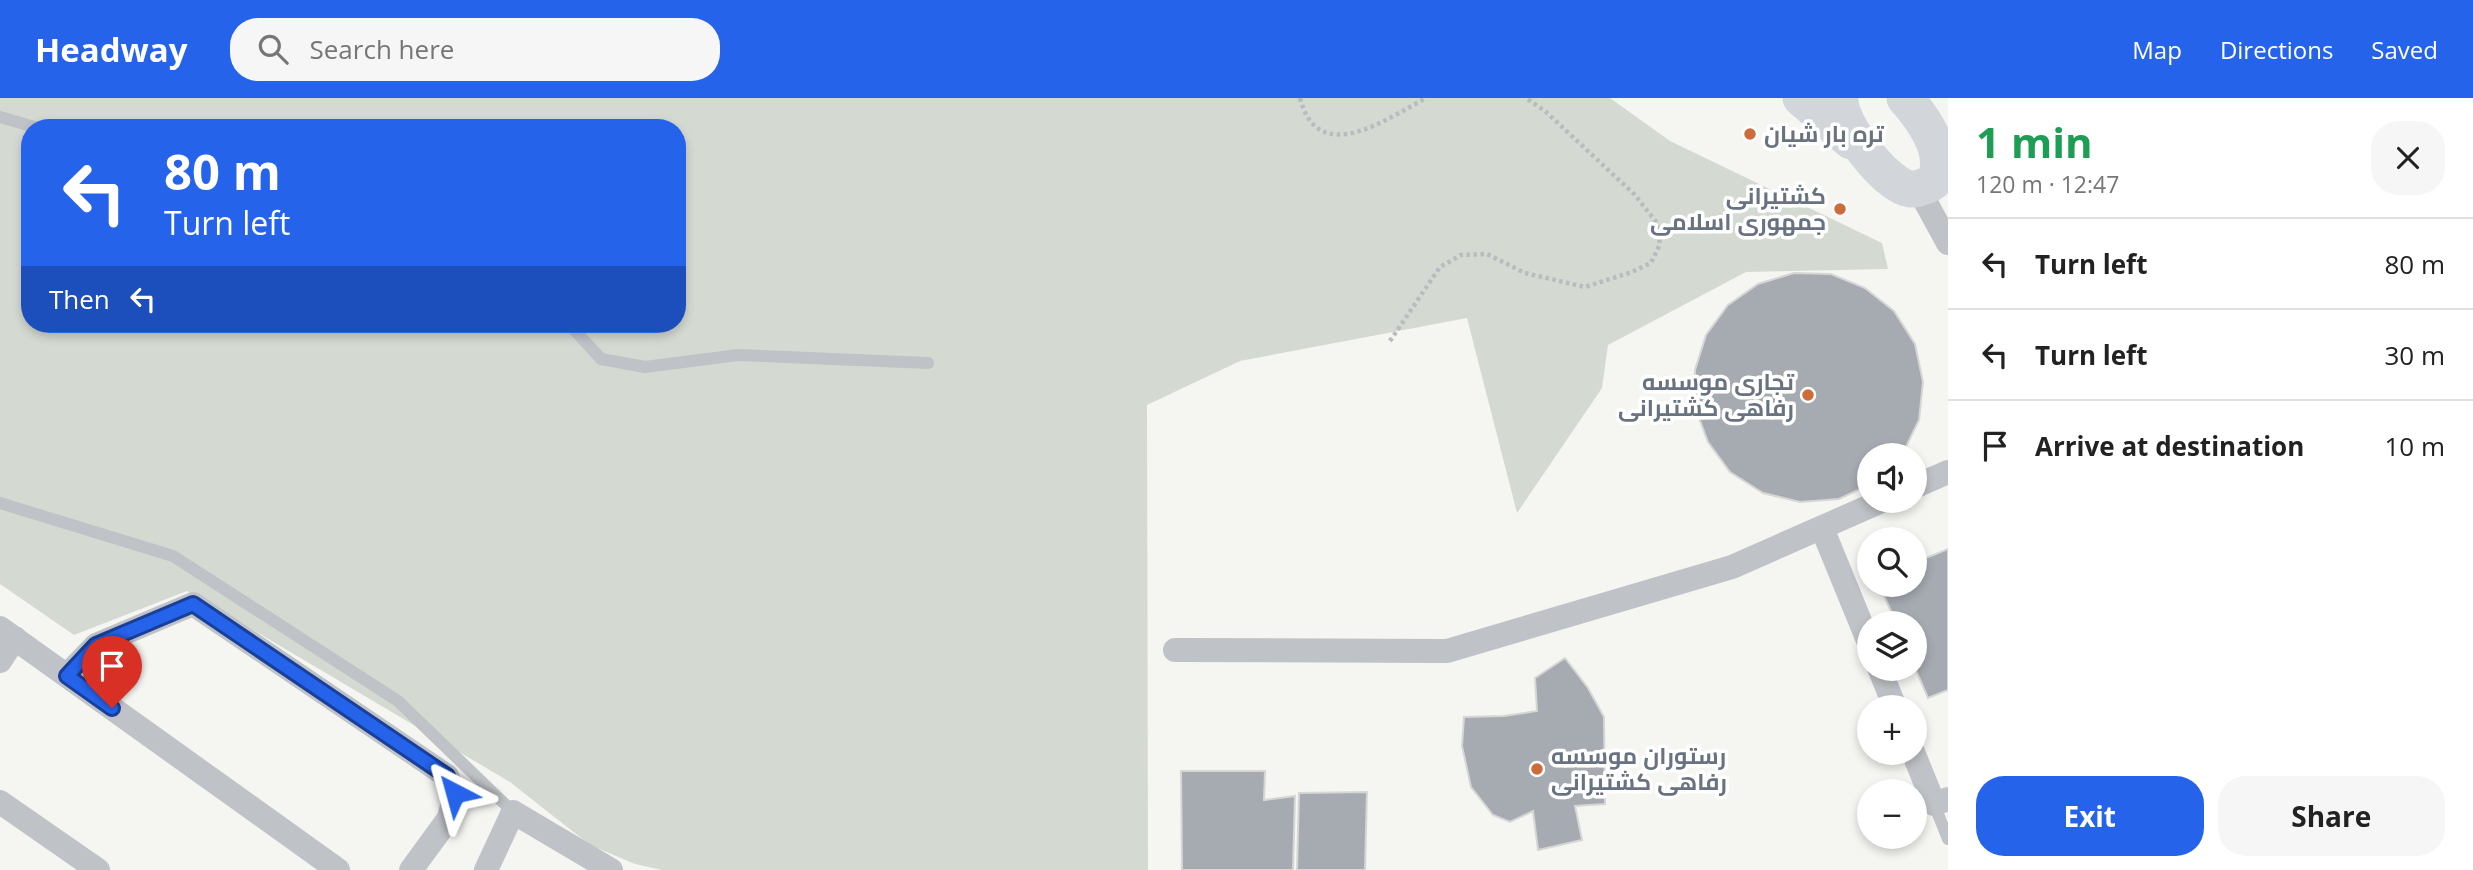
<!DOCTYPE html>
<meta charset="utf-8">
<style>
body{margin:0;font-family:"Open Sans",Cairo,sans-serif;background:#f6f6f6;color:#222;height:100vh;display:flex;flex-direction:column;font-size:26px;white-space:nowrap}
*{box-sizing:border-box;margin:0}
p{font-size:23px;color:#767676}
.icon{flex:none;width:38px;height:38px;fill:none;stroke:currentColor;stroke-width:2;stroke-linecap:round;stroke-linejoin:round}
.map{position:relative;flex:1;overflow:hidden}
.panel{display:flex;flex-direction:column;background:#fff;width:525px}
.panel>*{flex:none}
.guide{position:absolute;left:21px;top:21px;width:665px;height:214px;border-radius:28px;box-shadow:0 4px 10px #0003;background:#2563eb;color:#fff;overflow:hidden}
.buttons{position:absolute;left:1857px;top:345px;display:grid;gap:14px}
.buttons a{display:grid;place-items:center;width:70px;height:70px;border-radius:50%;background:#fff;box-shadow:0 4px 10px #0003;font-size:35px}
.pin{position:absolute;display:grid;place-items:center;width:60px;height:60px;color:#fff;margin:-72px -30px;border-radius:50% 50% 50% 0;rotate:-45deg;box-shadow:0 0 7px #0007}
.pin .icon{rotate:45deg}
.me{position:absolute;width:77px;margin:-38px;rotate:321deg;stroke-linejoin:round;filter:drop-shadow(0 0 5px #0008)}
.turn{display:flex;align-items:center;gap:24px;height:147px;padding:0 28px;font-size:32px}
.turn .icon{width:91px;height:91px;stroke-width:2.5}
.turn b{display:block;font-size:49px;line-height:60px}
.then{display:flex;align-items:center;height:66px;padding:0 28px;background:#0003;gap:14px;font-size:26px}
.round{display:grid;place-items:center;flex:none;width:74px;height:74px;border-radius:28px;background:#f6f6f6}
.head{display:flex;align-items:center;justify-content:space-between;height:119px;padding:0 28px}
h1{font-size:42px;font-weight:700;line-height:52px;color:#1e9e55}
.cta{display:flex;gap:14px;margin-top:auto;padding:14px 28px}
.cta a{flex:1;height:80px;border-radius:28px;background:#2563eb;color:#fff;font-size:28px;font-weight:700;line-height:80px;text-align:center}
.cta a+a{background:#f6f6f6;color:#222}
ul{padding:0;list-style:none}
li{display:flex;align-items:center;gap:21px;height:91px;padding:0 28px;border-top:2px solid #e0e0e0}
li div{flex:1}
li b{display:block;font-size:26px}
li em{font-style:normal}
header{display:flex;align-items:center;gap:42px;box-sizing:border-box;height:98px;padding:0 35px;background:#2563eb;color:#fff}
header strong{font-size:33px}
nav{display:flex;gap:38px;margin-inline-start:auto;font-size:24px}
.search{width:490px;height:63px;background:#f6f6f6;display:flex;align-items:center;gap:18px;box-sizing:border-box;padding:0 24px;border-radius:28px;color:#767676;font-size:26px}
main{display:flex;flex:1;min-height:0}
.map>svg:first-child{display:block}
</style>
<header>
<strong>Headway</strong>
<div class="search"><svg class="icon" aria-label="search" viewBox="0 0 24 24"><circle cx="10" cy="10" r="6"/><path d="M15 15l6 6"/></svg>Search here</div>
<nav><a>Map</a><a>Directions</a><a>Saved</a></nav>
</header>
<main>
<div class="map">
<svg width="1948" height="772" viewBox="0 0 1948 772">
<rect width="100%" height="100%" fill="#f5f5f2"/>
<!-- green -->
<path fill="#d4dad2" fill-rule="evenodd" d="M0 0H1610L1670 43 1882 145 1888 171 1746 174 1608 247 1602 290 1517 415 1467 220 1240 263 1147 307 1148 772H662L635 766 590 747 510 684 187 493 74 537 0 486ZM30 30H677V226H30Z"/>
<!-- building -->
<path fill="#a6abb2" stroke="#d6d7d5" stroke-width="2" d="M1794 175 1831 176 1865 190 1894 213 1915 246 1923 284 1919 322 1902 357H1869V387L1839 401 1800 404 1763 395 1730 374 1708 344 1695 309V272L1706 237 1728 207 1758 186Z
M1948 451V592L1928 600 1914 568V525H1896L1879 486H1914V465Z
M1565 560 1588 590 1604 619 1605 706 1575 708 1582 742 1538 752 1533 713 1510 724 1493 717 1471 689 1462 648 1464 619 1504 618 1537 613 1535 580Z
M1181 673H1265L1264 702 1295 698 1293 772H1182Z
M1367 694 1365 772H1297L1299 695Z"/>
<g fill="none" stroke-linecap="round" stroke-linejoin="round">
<!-- path -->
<path stroke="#b9bbbe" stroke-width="4.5" stroke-dasharray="3.5 3.5" stroke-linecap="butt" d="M1300 0C1318 70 1385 22 1426 0
M1390 243 1440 169 1461 157 1487 156 1525 175 1585 189 1632 174 1651 165 1660 146 1657 125 1634 96 1545 13 1526 0"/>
<!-- service -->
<path stroke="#bfc2c6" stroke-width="12" d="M0 19 38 30
M569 226 601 261 645 269 738 257 928 265
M0 405 173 458 398 603 513 714
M1934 706 1948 741"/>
<!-- minor -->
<path stroke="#bfc2c6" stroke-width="24" d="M1918 90 1948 145
M1914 389 1948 374
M1822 430 1869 545
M0 530 338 772
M1175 552 1447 553 1732 469 1884 402
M0 563 15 540
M1879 570 1895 609
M67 577 96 547 193 506 447 678 455 696 449 720 411 772
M1913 654 1934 706 1948 701
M0 704 98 772
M486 772 513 714 611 772"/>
<!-- secondary -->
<path stroke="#d2d5da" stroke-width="37" d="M1801 0 1851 43
M1840 0C1838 25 1885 87 1910 91 1917 92 1930 87 1935 82 1948 55 1923 20 1905 0"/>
</g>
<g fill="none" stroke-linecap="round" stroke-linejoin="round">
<!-- route casing -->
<g stroke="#184099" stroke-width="18">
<path id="route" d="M112 610 67 578 96 547 193 506 447 678 455 695"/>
</g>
<!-- route -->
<use href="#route" stroke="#2563eb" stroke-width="12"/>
</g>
<!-- markers -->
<g fill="#ce6c39" stroke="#fff" stroke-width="2.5">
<circle cx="1750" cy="36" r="7"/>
<circle cx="1840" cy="111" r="7"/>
<circle cx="1808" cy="297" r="7"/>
<circle cx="1537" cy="671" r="7"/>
</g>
<g text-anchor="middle" stroke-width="7" stroke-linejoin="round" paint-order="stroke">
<!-- poi labels -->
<g font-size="23" font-weight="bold" fill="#687280" stroke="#fff" text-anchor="start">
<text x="1764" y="44">تره بار شیان</text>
<text x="1826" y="106" text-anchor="end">کشتیرانی<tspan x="1826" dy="26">جمهوری اسلامی</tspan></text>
<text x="1794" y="292" text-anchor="end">تجاری موسسه<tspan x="1794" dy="26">رفاهی کشتیرانی</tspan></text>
<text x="1551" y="666">رستوران موسسه<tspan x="1551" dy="26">رفاهی کشتیرانی</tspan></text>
</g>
</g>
</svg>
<div class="buttons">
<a><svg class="icon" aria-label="sound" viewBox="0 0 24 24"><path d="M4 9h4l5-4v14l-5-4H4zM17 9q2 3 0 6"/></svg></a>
<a><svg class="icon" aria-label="search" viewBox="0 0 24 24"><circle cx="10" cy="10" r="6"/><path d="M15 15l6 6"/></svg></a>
<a><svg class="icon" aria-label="layers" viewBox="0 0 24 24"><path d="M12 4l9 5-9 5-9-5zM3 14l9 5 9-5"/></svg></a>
<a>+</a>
<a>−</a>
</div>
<div class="pin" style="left:112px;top:610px;background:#d93025"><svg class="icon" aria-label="arrive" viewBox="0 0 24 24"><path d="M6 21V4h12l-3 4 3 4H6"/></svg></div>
<svg class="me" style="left:455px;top:695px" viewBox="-20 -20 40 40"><path d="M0-17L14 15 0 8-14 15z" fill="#2563eb" stroke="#fff" stroke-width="4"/></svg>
<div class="guide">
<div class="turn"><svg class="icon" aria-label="left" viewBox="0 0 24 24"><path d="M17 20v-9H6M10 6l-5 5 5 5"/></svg><div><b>80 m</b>Turn left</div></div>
<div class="then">Then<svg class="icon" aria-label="left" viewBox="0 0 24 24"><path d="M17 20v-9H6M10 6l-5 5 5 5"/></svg></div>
</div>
</div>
<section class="panel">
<div class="head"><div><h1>1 min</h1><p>120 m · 12:47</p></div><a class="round"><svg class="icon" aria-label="close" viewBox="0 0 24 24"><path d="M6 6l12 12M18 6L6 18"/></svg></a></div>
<ul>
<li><svg class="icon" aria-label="left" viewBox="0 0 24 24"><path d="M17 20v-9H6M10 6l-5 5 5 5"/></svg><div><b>Turn left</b></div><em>80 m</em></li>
<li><svg class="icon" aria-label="left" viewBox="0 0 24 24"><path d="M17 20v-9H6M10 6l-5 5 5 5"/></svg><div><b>Turn left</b></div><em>30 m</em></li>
<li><svg class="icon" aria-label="arrive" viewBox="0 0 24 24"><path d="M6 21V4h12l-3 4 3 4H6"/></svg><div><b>Arrive at destination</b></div><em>10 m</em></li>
</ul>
<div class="cta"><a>Exit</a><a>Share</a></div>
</section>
</main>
